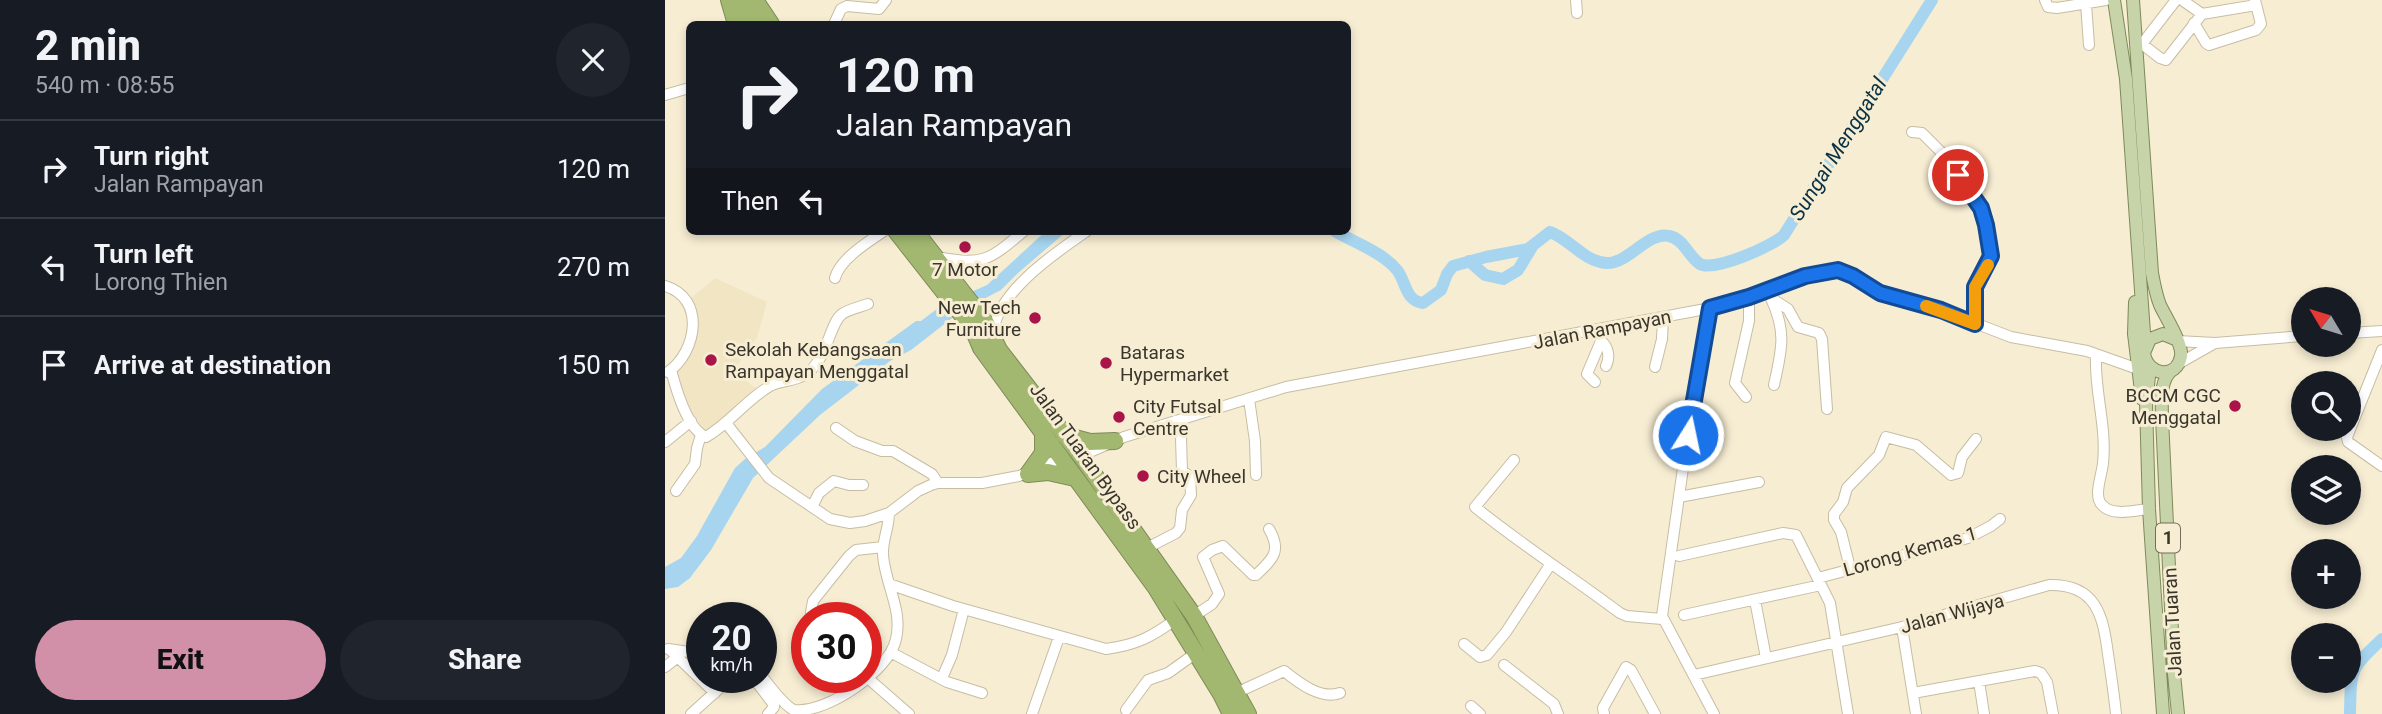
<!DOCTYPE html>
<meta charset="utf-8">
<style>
body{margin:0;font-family:Roboto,sans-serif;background:#20242c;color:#f1f3f6;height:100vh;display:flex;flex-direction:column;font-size:26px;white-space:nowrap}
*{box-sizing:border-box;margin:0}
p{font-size:23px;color:#9ea1a6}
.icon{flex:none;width:38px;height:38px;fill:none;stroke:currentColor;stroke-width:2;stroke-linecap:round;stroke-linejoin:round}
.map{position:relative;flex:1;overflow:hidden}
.drawer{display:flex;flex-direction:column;background:#171b24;width:665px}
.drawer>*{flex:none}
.hud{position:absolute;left:21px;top:21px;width:665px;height:214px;border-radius:10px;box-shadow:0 4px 10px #0003;background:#171b24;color:#f1f3f6;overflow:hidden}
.needle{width:46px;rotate:308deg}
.controls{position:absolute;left:1626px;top:287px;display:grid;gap:14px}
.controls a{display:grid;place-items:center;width:70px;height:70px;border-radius:50%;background:#171b24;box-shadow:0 4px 10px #0003;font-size:35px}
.speed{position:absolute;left:21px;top:602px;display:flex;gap:14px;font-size:35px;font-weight:700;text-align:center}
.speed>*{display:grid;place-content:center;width:91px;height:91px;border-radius:50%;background:#171b24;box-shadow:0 4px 10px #0003;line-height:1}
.speed small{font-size:18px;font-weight:400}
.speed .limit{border:10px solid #d22;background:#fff;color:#111}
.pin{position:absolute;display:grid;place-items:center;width:60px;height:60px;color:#fff;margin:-30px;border:4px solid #fff;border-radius:50%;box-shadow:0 2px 7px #0007}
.me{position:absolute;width:77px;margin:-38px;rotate:10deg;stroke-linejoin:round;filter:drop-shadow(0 0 5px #0008)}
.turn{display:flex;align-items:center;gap:24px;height:147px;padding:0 35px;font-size:32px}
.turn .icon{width:91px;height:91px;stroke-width:2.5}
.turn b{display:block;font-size:49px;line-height:60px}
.then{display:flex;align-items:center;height:66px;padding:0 35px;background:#0003;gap:14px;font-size:26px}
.round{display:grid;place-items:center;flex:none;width:74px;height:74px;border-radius:37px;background:#20242c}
.overview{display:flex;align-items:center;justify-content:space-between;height:119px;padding:0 35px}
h1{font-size:42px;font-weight:800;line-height:52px}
.button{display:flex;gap:14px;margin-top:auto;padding:14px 35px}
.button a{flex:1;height:80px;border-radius:42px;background:#d18fa8;color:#111;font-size:28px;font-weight:800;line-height:80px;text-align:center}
.button a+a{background:#20242c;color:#f1f3f6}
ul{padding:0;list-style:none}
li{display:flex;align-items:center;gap:21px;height:98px;padding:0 35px;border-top:2px solid #363941}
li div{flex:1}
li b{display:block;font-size:26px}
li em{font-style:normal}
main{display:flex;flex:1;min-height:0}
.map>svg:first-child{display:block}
</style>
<main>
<section class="drawer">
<div class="overview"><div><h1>2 min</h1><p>540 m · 08:55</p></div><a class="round"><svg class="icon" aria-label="close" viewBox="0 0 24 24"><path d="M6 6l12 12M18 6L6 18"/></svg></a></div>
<ul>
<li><svg class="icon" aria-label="right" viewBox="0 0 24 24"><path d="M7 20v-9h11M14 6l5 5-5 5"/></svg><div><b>Turn right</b><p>Jalan Rampayan</p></div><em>120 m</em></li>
<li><svg class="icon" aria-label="left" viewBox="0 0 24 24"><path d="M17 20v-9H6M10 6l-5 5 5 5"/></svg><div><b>Turn left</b><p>Lorong Thien</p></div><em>270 m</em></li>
<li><svg class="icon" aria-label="arrive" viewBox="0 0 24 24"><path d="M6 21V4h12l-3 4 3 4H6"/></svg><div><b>Arrive at destination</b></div><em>150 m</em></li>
</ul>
<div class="button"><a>Exit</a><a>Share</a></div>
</section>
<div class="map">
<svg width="1717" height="714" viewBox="0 0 1717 714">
<rect width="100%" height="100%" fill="#f7edd3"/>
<!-- built -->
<path fill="#f1e5c3" d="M50 278 102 302 92 338 68 372 91 388 81 401 42 434 19 400 10 369 22 351 25 299Z"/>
<!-- water -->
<path fill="#a7d5ef" d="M381 231H402L353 273 336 290 311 303 286 319 246 350 225 361 155 415 88 478 46 550 25 578 13 587 0 589V567L16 558 32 536 70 468 80 459 100 447 157 389 251 321H256L277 305 322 285Z"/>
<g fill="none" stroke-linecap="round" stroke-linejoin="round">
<!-- river -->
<path stroke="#a7d5ef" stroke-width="12" d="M670 231C690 243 717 252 732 270 741 281 740 301 758 303L776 290 782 274 788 266 821 257 863 249 885 232C905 239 918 261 941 263 962 265 983 231 1004 236 1019 239 1023 256 1035 264 1049 272 1108 246 1119 235L1267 0
M804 261 820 275 838 279 853 270 867 247
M1685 714C1686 670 1684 670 1717 639"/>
<!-- minor casing -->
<g stroke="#c6bda3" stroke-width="12">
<path id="minor" d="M911 0 912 13
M1380 0 1383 7 1392 8 1441 0
M1517 0 1537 14
M1421 4 1424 45
M1529 23 1541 43 1544 45 1591 30 1596 24 1590 0
M169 24 176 9 182 6 214 9 221 0
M1477 44 1495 58 1501 60 1537 14 1591 5
M1473 46 1477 44 1511 0
M0 95 24 88
M1247 132 1257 133 1282 158 1316 208 1321 225 1326 256 1310 287 1309 324
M271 257C318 265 322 262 359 231
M170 278C175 259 203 242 219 231
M0 286C41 298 32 352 3 372
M1105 296C1122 332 1117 349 1109 385
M1106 298 1123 309 1133 327 1154 333 1157 339 1162 409
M1684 333 1717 331
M328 335C330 293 390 253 422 231
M936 341C944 347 945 358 941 366
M1512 341 1550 343 1638 336
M1717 350 1682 437 1683 442 1717 466
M1431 354C1429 391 1442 426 1438 463 1437 475 1428 496 1437 505 1448 517 1470 510 1484 509
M1513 364 1550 343
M990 367 997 339 998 318
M6 370C11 389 22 429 41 437 65 423 81 400 105 386 117 380 130 382 141 374 163 359 164 324 177 314 184 309 195 307 203 304
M930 382 922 374 936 341V329
M1081 397 1070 383 1084 321V297
M584 399 590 441 591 475
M61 423 104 478 165 519 185 523 200 521 224 513 253 491 266 485 273 483H317L354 476 397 458
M171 428 190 441 217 451H228L267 474 273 483
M1022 435 1046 308
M0 442 26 421
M416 456 459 437 621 387 1046 308 1084 297 1140 276 1173 270 1188 276 1215 293 1276 310 1346 337 1422 351 1473 369
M849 460 810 507C857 545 907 577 955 613L962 616 997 619
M1015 461 1018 468 997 616 1049 714
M11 491 30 464 32 448 36 435
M1014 497 1094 482
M147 507 154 493 169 481 184 485H198
M480 549 511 533 515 528 517 510 526 495 525 476 517 471 516 438 510 421
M1014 556 1118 533 1131 535 1165 603 1183 714
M1185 568 1176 532 1169 520V514L1178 502 1182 488 1214 455 1221 437 1251 445 1286 475 1293 473 1297 457 1311 439
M1153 578 1303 538 1326 526 1335 519
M224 584 288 606 441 649C471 645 487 637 511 619
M1090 600 1101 658
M1019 615 1156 585
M529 616 547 604 554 594 538 557 547 550 558 546 588 575H591C608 559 617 551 604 529
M153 618 146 612 148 601 184 556 191 550 218 547
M1237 627 1251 714
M799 644 815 657 822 655 841 632 885 565
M3 649 24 652 37 659
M4 649 50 693
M227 653 282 682 317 693
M839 665 889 704 893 714
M0 667 13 657
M96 675C103 684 119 706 129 710 162 714 225 670 231 639 238 610 220 584 218 555 217 541 224 528 224 513
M1029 675 1237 627 1384 585C1431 584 1438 615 1443 654 1446 674 1449 694 1451 714
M83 677 90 680 109 705V707L103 714
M277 678 287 655 299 609
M205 680 244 714
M1314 681 1319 714
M571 693 619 671C634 683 656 700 675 693
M1248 693 1370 671 1376 673 1382 682 1388 714
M806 706 815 714
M461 710 483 680 503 673 531 653
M26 714 57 686 71 677
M367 714 394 637
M939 714 938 708 961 667 966 670 990 714"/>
</g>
<!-- major casing -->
<g stroke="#7e8a58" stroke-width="14">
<path id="major" d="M1449 0 1461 79 1480 347
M1468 0 1487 273C1489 284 1491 295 1495 305 1501 318 1518 344 1516 356 1512 380 1482 376 1479 353L1485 339 1498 334 1510 339
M1470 302 1469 334 1477 399
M1485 367 1481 404 1484 509 1498 714
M1507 370C1494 381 1497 402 1497 418L1509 674 1513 714"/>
</g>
<!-- highway casing -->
<g stroke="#7e8a58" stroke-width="18">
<path id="highway" d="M64 0 71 24
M75 0 89 24
M90 0 106 24
M231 231 308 329 316 348 491 588 556 694 566 714
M250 231 320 321 334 350 416 456 529 616 583 714
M399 435 425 442 450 441
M363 474 383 472 410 478
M363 474 378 453V433"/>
</g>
<!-- minor -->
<use href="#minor" stroke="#fff" stroke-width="10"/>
<!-- major -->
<use href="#major" stroke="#c7d4a9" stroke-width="12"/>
<!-- highway -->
<use href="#highway" stroke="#a2b870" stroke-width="16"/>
</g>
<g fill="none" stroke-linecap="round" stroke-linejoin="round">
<!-- route casing -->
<g stroke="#114b97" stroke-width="18">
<path id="route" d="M1023 435 1045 308 1084 297 1140 276 1173 270 1188 276 1215 293 1276 310 1310 324V287L1326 256 1321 225 1316 208 1293 175"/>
</g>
<!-- route -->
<use href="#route" stroke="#1a73e8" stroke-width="12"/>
<!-- slow -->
<path stroke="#f59e0b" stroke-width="12" d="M1261 306 1310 324V287L1323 265"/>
</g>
<!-- markers -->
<g fill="#a91548" stroke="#f7edd3" stroke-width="2.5">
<circle cx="300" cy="247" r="7"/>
<circle cx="370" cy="318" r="7"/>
<circle cx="46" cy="360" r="7"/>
<circle cx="441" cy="363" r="7"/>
<circle cx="1570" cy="406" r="7"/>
<circle cx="454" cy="417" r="7"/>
<circle cx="478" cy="476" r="7"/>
</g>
<g text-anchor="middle" stroke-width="6" stroke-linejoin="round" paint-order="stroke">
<!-- shield labels -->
<rect fill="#f7edd3" stroke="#736d5e" stroke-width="2" x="1491" y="523.5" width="24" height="29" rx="5"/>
<g font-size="18" font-weight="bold" fill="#3a362c">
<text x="1503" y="544">1</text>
</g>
<!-- poi labels -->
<g font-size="19" fill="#3a362c" stroke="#f7edd3" text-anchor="start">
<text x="300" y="276" text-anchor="middle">7 Motor</text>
<text x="356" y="314" text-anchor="end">New Tech<tspan x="356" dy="22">Furniture</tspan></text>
<text x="60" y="356">Sekolah Kebangsaan<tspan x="60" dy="22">Rampayan Menggatal</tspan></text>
<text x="455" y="359">Bataras<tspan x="455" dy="22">Hypermarket</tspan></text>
<text x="1556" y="402" text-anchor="end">BCCM CGC<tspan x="1556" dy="22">Menggatal</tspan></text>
<text x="468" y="413">City Futsal<tspan x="468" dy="22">Centre</tspan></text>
<text x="492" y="483">City Wheel</text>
</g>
<!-- street labels -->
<g font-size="19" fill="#3a362c" stroke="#f7edd3">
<text transform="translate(937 329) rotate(-11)" y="7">Jalan Rampayan</text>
<text transform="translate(421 456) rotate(54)" y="7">Jalan Tuaran Bypass</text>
<text transform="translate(1245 551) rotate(-16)" y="7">Lorong Kemas 1</text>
<text transform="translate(1287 613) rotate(-15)" y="7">Jalan Wijaya</text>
<text transform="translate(1507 622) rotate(-93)" y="7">Jalan Tuaran</text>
</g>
<!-- water labels -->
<g font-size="21" font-style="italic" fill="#093144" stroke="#f7edd3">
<text transform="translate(1173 149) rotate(-58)" y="7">Sungai Menggatal</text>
</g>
</g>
</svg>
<div class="controls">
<a><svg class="needle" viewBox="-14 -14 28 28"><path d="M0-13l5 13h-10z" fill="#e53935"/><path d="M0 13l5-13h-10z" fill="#9ea1a6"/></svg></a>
<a><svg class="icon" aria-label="search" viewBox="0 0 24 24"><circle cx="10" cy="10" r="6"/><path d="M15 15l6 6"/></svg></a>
<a><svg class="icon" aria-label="layers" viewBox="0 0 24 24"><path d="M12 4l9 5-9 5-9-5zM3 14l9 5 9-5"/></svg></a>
<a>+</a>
<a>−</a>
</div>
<div class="speed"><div>20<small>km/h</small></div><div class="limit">30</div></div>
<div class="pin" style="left:1293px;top:175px;background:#d93025"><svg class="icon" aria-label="arrive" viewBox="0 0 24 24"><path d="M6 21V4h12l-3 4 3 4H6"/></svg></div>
<svg class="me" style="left:1023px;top:435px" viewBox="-20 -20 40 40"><circle r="17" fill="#1a73e8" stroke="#fff" stroke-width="3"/><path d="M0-11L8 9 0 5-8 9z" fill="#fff"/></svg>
<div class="hud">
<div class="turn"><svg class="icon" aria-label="right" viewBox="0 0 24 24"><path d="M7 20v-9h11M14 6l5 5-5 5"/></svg><div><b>120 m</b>Jalan Rampayan</div></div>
<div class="then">Then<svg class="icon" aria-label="left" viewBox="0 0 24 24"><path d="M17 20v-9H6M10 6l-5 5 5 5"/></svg></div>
</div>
</div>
</main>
